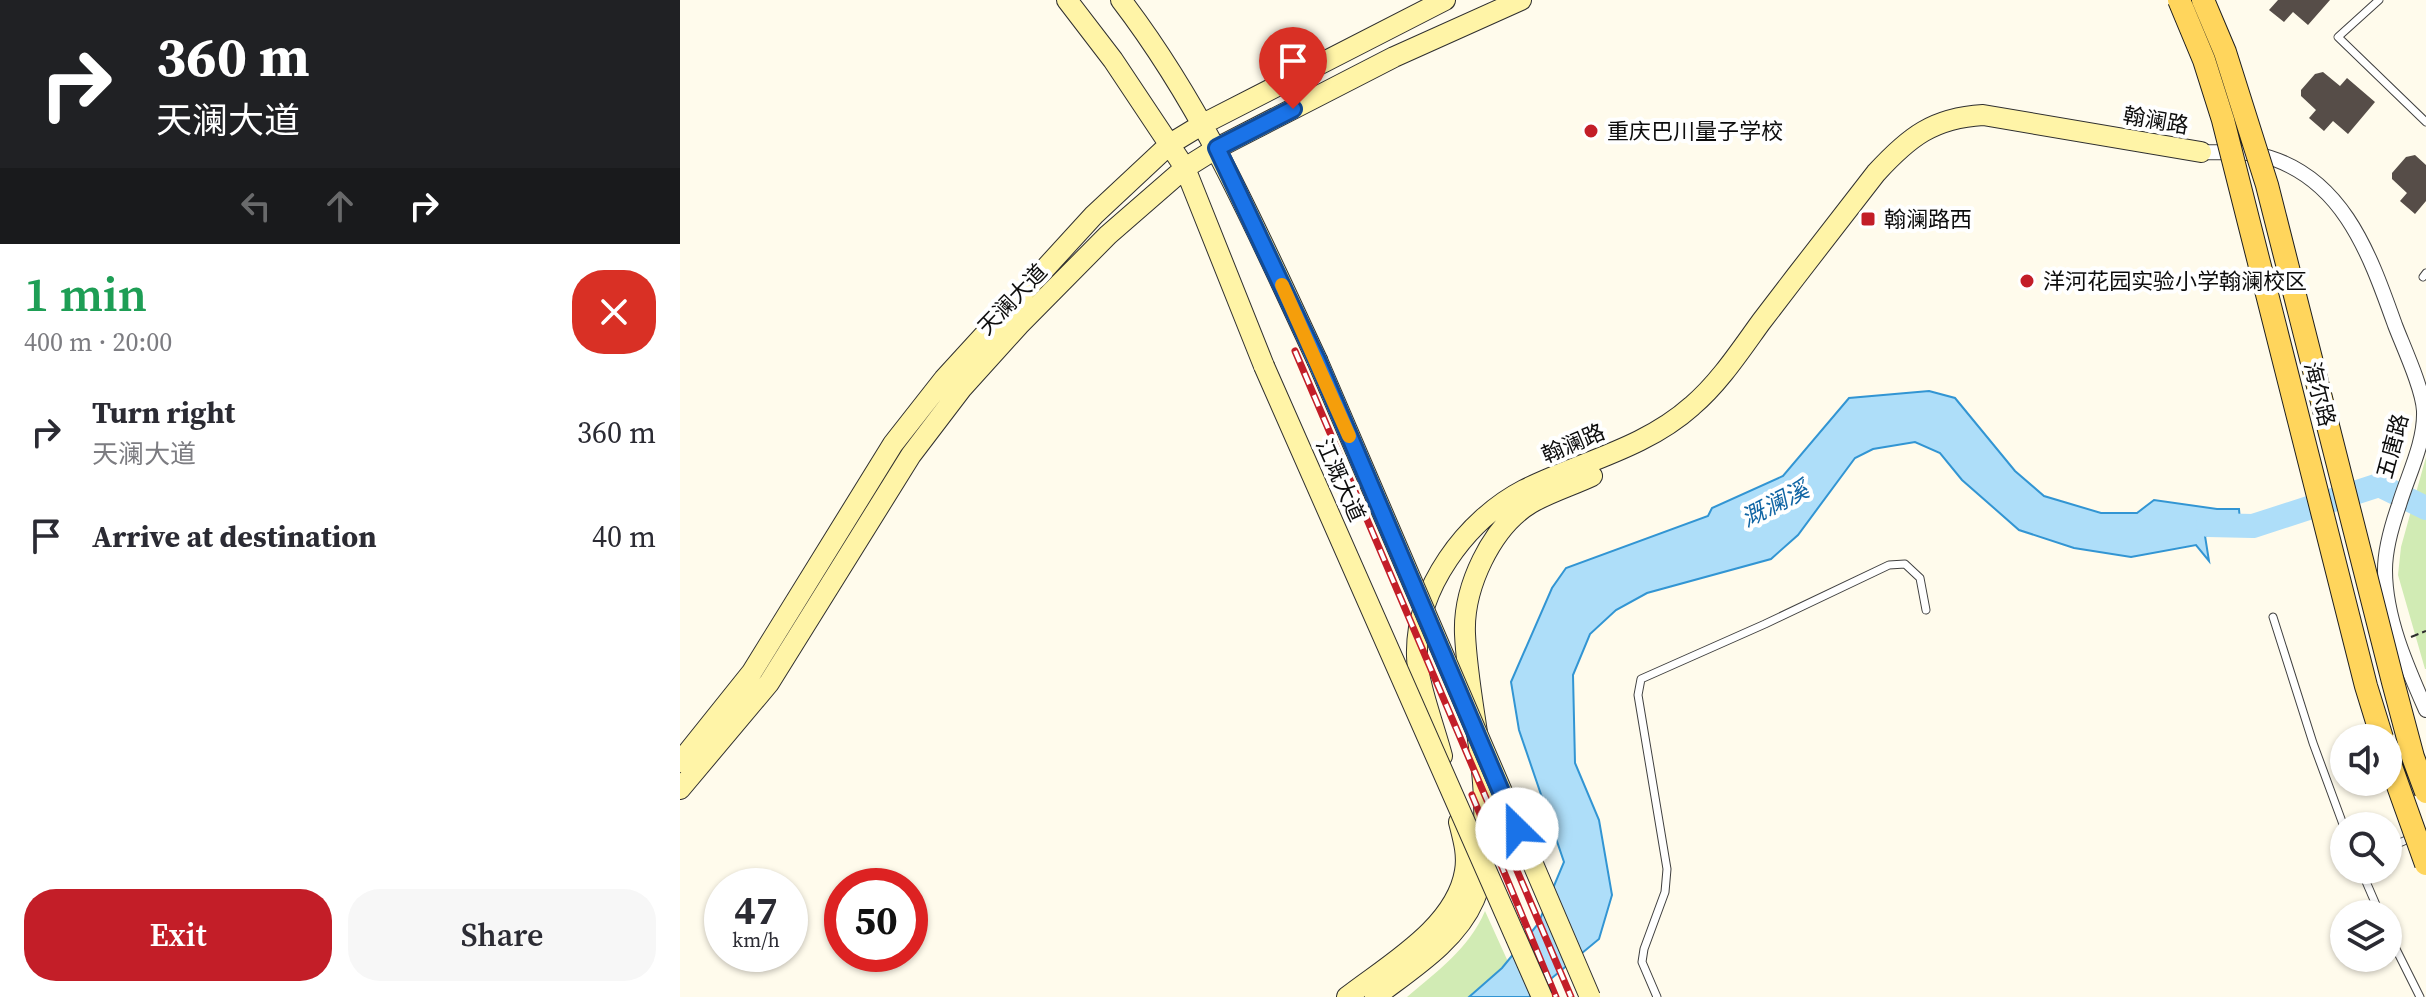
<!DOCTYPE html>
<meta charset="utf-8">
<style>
body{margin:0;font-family:"Source Serif 4","Noto Sans SC",serif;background:#f7f7f7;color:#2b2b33;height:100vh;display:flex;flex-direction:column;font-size:30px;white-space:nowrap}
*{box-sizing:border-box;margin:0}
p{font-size:26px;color:#7c7c81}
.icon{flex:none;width:44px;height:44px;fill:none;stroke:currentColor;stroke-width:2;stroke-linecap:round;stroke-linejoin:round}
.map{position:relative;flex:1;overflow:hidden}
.panel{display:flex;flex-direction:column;background:#fff;width:680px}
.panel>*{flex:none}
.guide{background:#202124;color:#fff;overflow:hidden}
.buttons{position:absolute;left:1650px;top:724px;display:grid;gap:16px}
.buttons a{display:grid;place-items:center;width:72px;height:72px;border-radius:50%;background:#fff;box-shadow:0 2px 6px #0004;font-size:40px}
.speed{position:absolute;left:24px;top:868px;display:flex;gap:16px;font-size:40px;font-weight:700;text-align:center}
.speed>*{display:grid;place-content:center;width:104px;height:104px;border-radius:50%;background:#fff;box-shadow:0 2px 6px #0004;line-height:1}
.speed small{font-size:20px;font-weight:400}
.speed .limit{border:12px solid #d22;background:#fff;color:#111}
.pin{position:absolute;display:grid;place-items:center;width:68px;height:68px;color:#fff;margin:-82px -34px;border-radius:50% 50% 50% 0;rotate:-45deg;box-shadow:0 0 8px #0007}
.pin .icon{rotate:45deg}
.me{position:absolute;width:88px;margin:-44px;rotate:337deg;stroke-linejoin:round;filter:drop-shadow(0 0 6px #0008)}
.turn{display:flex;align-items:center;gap:28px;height:168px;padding:0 24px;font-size:36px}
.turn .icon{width:104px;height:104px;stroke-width:2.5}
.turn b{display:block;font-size:56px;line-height:68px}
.lanes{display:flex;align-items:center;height:76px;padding:0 24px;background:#0003;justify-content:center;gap:40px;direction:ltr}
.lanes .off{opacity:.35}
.round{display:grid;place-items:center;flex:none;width:84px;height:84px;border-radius:32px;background:#f7f7f7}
.headline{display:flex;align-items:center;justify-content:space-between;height:136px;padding:0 24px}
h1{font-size:48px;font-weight:600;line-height:60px;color:#1e9e55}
.button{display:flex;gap:16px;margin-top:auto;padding:16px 24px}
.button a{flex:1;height:92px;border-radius:32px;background:#c31e28;color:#fff;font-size:32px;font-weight:600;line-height:92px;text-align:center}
.button a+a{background:#f7f7f7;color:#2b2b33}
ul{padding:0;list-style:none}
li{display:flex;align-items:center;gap:24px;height:104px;padding:0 24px}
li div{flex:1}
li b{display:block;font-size:30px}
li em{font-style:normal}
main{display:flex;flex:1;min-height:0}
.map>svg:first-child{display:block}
</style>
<main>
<section class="panel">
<div class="guide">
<div class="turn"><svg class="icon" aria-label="right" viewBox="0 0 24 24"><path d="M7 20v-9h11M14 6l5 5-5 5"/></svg><div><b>360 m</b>天澜大道</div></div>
<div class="lanes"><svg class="icon off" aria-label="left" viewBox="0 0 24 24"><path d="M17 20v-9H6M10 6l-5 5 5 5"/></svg><svg class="icon off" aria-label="ahead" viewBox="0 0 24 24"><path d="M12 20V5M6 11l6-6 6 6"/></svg><svg class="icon" aria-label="right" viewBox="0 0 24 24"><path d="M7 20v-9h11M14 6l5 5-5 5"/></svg></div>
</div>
<div class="headline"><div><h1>1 min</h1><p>400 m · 20:00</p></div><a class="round" style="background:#d93025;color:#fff"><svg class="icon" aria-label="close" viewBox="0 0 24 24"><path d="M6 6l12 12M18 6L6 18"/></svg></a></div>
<ul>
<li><svg class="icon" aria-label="right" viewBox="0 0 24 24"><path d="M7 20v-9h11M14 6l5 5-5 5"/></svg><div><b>Turn right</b><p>天澜大道</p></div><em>360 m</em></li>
<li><svg class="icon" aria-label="arrive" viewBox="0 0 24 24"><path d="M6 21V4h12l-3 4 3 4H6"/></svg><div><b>Arrive at destination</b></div><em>40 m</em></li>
</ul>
<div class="button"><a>Exit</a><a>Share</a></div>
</section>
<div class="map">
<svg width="1746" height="997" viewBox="0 0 1746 997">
<rect width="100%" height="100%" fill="#fffbec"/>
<!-- green -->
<path fill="#d1ebb4" d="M1746 457V669H1745L1718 575 1721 547Z
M805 911 844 997H727C757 971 789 949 805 911Z"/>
<!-- water -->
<path fill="#aedef9" stroke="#3295d3" stroke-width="2" d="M1249 391 1275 398 1335 471 1364 496 1421 513H1457L1474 500 1537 509H1559L1561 534 1525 536 1529 561 1516 545 1451 557 1394 548 1339 530 1282 480 1260 453 1235 442 1193 449 1175 458 1118 535 1091 559 967 593 936 610 910 634 893 675 895 763 919 820 932 895 919 939 849 997H789L822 968 858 924 884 862 839 730 831 682 872 588 886 568 1028 516 1032 508 1103 476 1169 398Z"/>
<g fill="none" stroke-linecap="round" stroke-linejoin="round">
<!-- river -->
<path stroke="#aedef9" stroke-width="24" d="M1528 525 1573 526 1699 485 1746 508"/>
</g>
<!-- building -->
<path fill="#564d48" d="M1598 0H1650L1628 25 1613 12 1604 22 1589 10Z
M1643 72 1660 86 1667 78 1695 102 1668 134 1653 121 1644 131 1629 118 1636 110 1621 96V90L1635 74Z
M1735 155 1746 165V201L1735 214 1720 201 1727 193 1712 179V173L1726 157Z"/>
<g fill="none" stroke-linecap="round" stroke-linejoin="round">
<!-- lane casing -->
<g stroke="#404040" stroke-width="9">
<path id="lane" d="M1699 0 1658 37 1746 122
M1743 277 1746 273
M1593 617 1633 743 1664 827
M1708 848 1733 837
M1681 870 1700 914
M1708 933 1740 997
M977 997 962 962 964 949 985 892 987 869 958 695 961 679 1085 624 1209 565 1225 564 1240 578 1246 610"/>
</g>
<!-- street casing -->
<g stroke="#404040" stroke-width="16">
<path id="street" d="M1521 152C1538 153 1559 151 1576 154 1661 172 1689 252 1715 325 1723 346 1743 389 1744 411 1745 443 1728 475 1719 505 1712 525 1705 549 1705 570 1705 618 1727 667 1746 710"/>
</g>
<!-- secondary casing -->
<g stroke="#2f2f2f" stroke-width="22">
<path id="secondary" d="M387 0 433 60 505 168 584 366
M441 0C526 111 578 234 637 360
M762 756C755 729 737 681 737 656 735 589 786 520 844 490 900 462 964 449 1012 406 1039 383 1060 351 1081 322 1119 272 1158 222 1196 173 1229 137 1253 118 1303 115L1521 152
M0 762 72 672 213 444 264 379 414 215 490 144 523 124 765 0
M0 789 89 683 231 455 282 388 339 325 428 235 505 168 537 148 714 57 841 0
M667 997C708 965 776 927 785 871 788 854 783 838 779 822
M695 997C730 970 776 942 794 900 804 878 803 851 804 828 807 761 788 700 785 634 783 588 811 527 851 503 870 492 893 485 912 476"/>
</g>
<!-- path -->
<path stroke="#2f2f2f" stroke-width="2" stroke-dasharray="8 4" stroke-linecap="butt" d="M1731 637 1746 631"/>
<!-- lane -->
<use href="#lane" stroke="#fff" stroke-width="7"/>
<!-- street -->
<use href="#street" stroke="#fff" stroke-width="14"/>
<!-- secondary -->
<use href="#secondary" stroke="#fff4a7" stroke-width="20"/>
<!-- rail casing -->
<g stroke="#c31e28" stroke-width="7">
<path id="rail" d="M615 351 891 997
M792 795 876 997"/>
</g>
<!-- rail -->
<use href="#rail" stroke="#fff" stroke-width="4" stroke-dasharray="12" stroke-linecap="butt"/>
<!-- secondary-bridge casing -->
<g stroke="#2f2f2f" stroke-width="22" stroke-linecap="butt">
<path id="secondary-bridge" d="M637 360 910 997
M584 366 862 997"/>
</g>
<!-- primary-bridge casing -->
<g stroke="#1e1e1e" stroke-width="24" stroke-linecap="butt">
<path id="primary-bridge" d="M1499 0 1524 60 1543 120 1686 686 1702 738
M1523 0 1545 52 1587 185 1713 682 1733 757 1746 792
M1708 758 1746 864"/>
</g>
<!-- secondary-bridge -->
<use href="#secondary-bridge" stroke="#fff4a7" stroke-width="20"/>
<!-- primary-bridge -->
<use href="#primary-bridge" stroke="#ffd55c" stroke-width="22"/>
</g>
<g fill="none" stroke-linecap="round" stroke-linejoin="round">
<!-- route casing -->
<g stroke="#114b97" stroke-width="20">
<path id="route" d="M613 109 537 148 637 360 837 829"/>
</g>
<!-- route -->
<use href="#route" stroke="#1a73e8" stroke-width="14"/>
<!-- slow -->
<path stroke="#f59e0b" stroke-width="14" d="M602 285 669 436"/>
</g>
<!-- markers -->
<g fill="#c31e28" stroke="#fff" stroke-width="3">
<circle cx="911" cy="131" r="8"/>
<rect x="1180" y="211" width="16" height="16" rx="4"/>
<circle cx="1347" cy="281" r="8"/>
</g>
<g text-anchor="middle" stroke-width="8" stroke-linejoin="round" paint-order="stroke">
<!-- street labels -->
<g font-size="22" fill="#0d0d0d" stroke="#fff">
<text transform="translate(1476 120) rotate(10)" y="8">翰澜路</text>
<text transform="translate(332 299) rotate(-46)" y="8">天澜大道</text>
<text transform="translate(1640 394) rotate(76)" y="8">海尔路</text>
<text transform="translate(893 443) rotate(-23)" y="8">翰澜路</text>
<text transform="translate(1712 446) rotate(-75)" y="8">五唐路</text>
<text transform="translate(661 480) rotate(66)" y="8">江溉大道</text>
</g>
<!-- poi labels -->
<g font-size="22" fill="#0d0d0d" stroke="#fff" text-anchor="start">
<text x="927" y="139">重庆巴川量子学校</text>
<text x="1204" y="227">翰澜路西</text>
<text x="1363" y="289">洋河花园实验小学翰澜校区</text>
</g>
<!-- water labels -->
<g font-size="24" font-style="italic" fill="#1065a4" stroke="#fff">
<text transform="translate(1095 504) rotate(-27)" y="8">溉澜溪</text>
</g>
</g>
</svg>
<div class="buttons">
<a><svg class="icon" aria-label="sound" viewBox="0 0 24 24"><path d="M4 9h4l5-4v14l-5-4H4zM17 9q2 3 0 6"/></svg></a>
<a><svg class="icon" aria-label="search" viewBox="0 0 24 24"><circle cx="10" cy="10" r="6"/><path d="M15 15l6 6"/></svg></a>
<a><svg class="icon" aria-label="layers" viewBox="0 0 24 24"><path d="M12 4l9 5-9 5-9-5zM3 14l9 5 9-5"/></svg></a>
</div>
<div class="speed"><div>47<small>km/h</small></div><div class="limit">50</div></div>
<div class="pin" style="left:613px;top:109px;background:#d93025"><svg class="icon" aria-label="arrive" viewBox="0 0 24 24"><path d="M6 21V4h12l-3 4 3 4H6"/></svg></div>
<svg class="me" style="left:837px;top:829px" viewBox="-20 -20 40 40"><circle r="19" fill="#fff"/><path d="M0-13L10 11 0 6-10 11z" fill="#1a73e8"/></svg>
</div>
</main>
